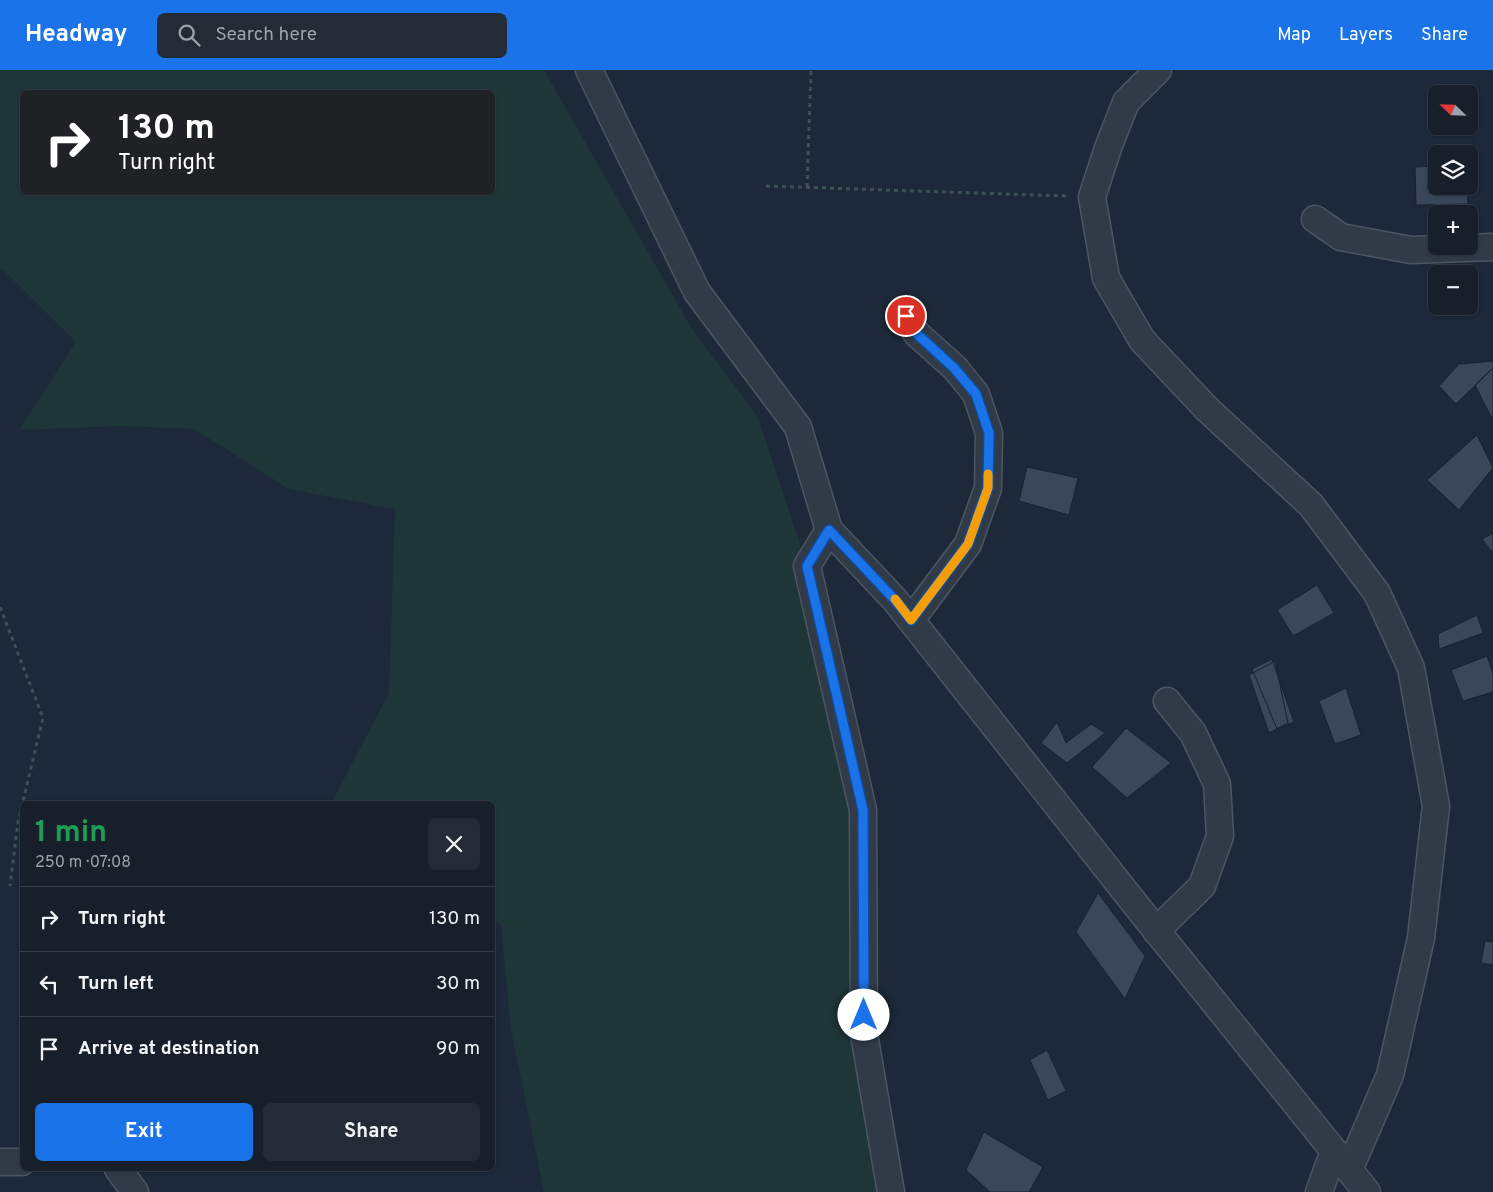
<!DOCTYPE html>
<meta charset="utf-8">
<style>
body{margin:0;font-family:Overpass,sans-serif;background:#232c36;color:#f1f3f6;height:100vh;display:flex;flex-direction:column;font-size:19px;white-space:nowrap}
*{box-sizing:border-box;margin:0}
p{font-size:16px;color:#9ea2a8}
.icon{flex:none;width:28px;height:28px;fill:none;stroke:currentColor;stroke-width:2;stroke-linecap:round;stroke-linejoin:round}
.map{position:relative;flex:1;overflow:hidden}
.side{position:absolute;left:20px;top:731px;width:475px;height:370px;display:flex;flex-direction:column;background:#161f2a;border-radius:8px;box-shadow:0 1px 4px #0004,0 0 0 1px #353d47}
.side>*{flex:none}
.guide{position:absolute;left:20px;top:20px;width:475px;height:105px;border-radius:8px;box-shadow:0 1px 4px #0004,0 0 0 1px #353d47;background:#202124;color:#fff;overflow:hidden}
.needle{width:32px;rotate:293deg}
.fabs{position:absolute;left:1428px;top:15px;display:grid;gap:10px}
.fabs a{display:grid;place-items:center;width:50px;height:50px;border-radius:8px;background:#161f2a;box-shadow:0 1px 4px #0004,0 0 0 1px #353d47;font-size:25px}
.pin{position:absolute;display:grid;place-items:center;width:42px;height:42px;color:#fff;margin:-21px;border:2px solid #fff;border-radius:50%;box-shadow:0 1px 5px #0007}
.me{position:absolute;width:55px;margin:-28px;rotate:0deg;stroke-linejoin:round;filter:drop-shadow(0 0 4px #0008)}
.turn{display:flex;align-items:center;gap:18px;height:105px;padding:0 15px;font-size:22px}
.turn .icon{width:65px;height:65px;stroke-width:2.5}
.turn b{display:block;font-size:35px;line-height:42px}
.round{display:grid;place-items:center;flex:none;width:52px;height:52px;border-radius:8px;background:#232c36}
.summary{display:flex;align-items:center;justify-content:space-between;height:85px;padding:0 15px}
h1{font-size:30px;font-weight:700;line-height:38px;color:#1e9e55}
.button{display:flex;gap:10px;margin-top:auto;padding:10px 15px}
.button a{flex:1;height:58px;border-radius:8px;background:#1a73e8;color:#fff;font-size:20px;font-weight:700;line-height:58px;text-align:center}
.button a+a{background:#232c36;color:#f1f3f6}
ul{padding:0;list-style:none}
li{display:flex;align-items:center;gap:15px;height:65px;padding:0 15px;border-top:1px solid #353d47}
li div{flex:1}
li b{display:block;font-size:19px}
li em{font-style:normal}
header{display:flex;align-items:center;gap:30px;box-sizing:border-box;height:70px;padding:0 25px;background:#1a73e8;color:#fff}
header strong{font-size:24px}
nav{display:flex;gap:28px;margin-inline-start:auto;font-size:18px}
.search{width:350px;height:45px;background:#232c36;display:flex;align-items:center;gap:12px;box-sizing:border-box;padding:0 18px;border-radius:8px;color:#9ea2a8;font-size:19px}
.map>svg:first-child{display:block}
</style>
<header>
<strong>Headway</strong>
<div class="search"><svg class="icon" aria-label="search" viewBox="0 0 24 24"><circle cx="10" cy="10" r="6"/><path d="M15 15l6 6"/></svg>Search here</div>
<nav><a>Map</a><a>Layers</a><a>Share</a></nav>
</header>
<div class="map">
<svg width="1493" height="1122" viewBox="0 0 1493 1122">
<rect width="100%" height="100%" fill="#1d2938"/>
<!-- green -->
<path fill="#1f3639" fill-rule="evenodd" d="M0 0H544L692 259 758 347 807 496 863 740 864 964 891 1122H544L511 960 501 854 493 852 492 734H331L389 623 395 439 289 419 194 359 121 356 19 360 76 272 1 198 0 199ZM22 22H492V122H22Z"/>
<!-- building -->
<path fill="#394758" stroke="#19222e" d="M1436 96V116H1467L1468 134 1416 135 1415 97Z
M1493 291V298L1456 334 1439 316 1459 294Z
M1493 298V346L1491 347 1475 315Z
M1477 365 1493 398 1459 440 1427 410Z
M1027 397 1078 408 1069 445 1019 431Z
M1493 463V483L1482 469Z
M1317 515 1334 543 1293 566 1277 540Z
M1477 545 1483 563 1439 579 1438 564Z
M1487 586 1493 604V622L1463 631 1451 600Z
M1272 589 1294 652 1277 659 1252 599Z
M1275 591 1288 653 1269 663 1249 605Z
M1346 618 1361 665 1335 674 1319 631Z
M1057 652 1066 673 1091 654 1105 663 1067 693 1041 673Z
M1126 658 1171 693 1127 728 1092 697Z
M1098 823 1145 886 1125 929 1076 862Z
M1485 871 1493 872V895L1481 893Z
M1047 980 1066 1021 1048 1030 1030 990Z
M984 1062 1043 1097 1029 1122H990L966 1100Z"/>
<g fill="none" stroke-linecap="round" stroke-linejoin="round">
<!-- street casing -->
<g stroke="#4c5663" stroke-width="29">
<path id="street" d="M589 0 697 222 798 357 829 460 895 530 1147 849 1367 1122
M1158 0 1126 32 1108 78 1092 127 1106 208 1142 270 1207 339 1311 435 1377 523 1411 598 1436 736 1421 868 1390 1005 1349 1100
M1315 149 1341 167 1411 180 1493 177
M906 246 917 264 955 298 976 324 989 363 988 418 968 474 911 550
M829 460 807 496 863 740 864 964 891 1122
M1156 861 1202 816 1220 766 1217 714 1193 663 1167 631
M0 1092H22
M118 1099 135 1122
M1319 1122 1334 1081"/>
</g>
<!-- path -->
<path stroke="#3a5253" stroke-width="3" stroke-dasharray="4 4" stroke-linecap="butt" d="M766 116 1066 126
M807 117 811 0
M0 537 43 648 18 752 10 816"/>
<!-- street -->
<use href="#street" stroke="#313b48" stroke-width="26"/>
</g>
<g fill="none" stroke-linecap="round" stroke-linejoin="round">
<!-- route casing -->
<g stroke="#114b97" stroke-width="12">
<path id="route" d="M864 945 863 740 807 496 829 460 895 530 911 550 968 474 988 418 989 363 976 324 954 298 917 264 906 246"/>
</g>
<!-- route -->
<use href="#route" stroke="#1a73e8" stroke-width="9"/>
<!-- slow -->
<path stroke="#f59e0b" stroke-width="9" d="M895 529 911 550 968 474 988 418V404"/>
</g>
</svg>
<div class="fabs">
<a><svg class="needle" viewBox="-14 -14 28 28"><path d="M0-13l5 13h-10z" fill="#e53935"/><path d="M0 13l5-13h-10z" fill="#9ea2a8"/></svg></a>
<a><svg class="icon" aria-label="layers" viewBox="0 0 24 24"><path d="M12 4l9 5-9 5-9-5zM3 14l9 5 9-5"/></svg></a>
<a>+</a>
<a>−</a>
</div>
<div class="pin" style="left:906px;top:246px;background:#d93025"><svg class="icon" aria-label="arrive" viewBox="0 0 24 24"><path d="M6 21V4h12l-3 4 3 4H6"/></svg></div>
<svg class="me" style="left:864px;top:945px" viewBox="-20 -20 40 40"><circle r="19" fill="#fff"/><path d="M0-13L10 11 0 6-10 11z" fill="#1a73e8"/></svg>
<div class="guide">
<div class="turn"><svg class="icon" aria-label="right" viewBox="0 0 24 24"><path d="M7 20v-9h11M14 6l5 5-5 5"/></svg><div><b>130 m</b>Turn right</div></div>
</div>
<section class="side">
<div class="summary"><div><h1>1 min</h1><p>250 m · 07:08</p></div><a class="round"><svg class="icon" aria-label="close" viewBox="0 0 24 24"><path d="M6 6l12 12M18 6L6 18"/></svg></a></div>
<ul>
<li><svg class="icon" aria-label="right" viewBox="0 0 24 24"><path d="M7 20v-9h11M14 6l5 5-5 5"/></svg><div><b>Turn right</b></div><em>130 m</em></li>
<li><svg class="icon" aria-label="left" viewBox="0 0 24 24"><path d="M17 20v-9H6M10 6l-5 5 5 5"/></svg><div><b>Turn left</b></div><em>30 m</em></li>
<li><svg class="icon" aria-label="arrive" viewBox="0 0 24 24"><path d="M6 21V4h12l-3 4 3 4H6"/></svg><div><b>Arrive at destination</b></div><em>90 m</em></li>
</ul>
<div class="button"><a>Exit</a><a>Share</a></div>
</section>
</div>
